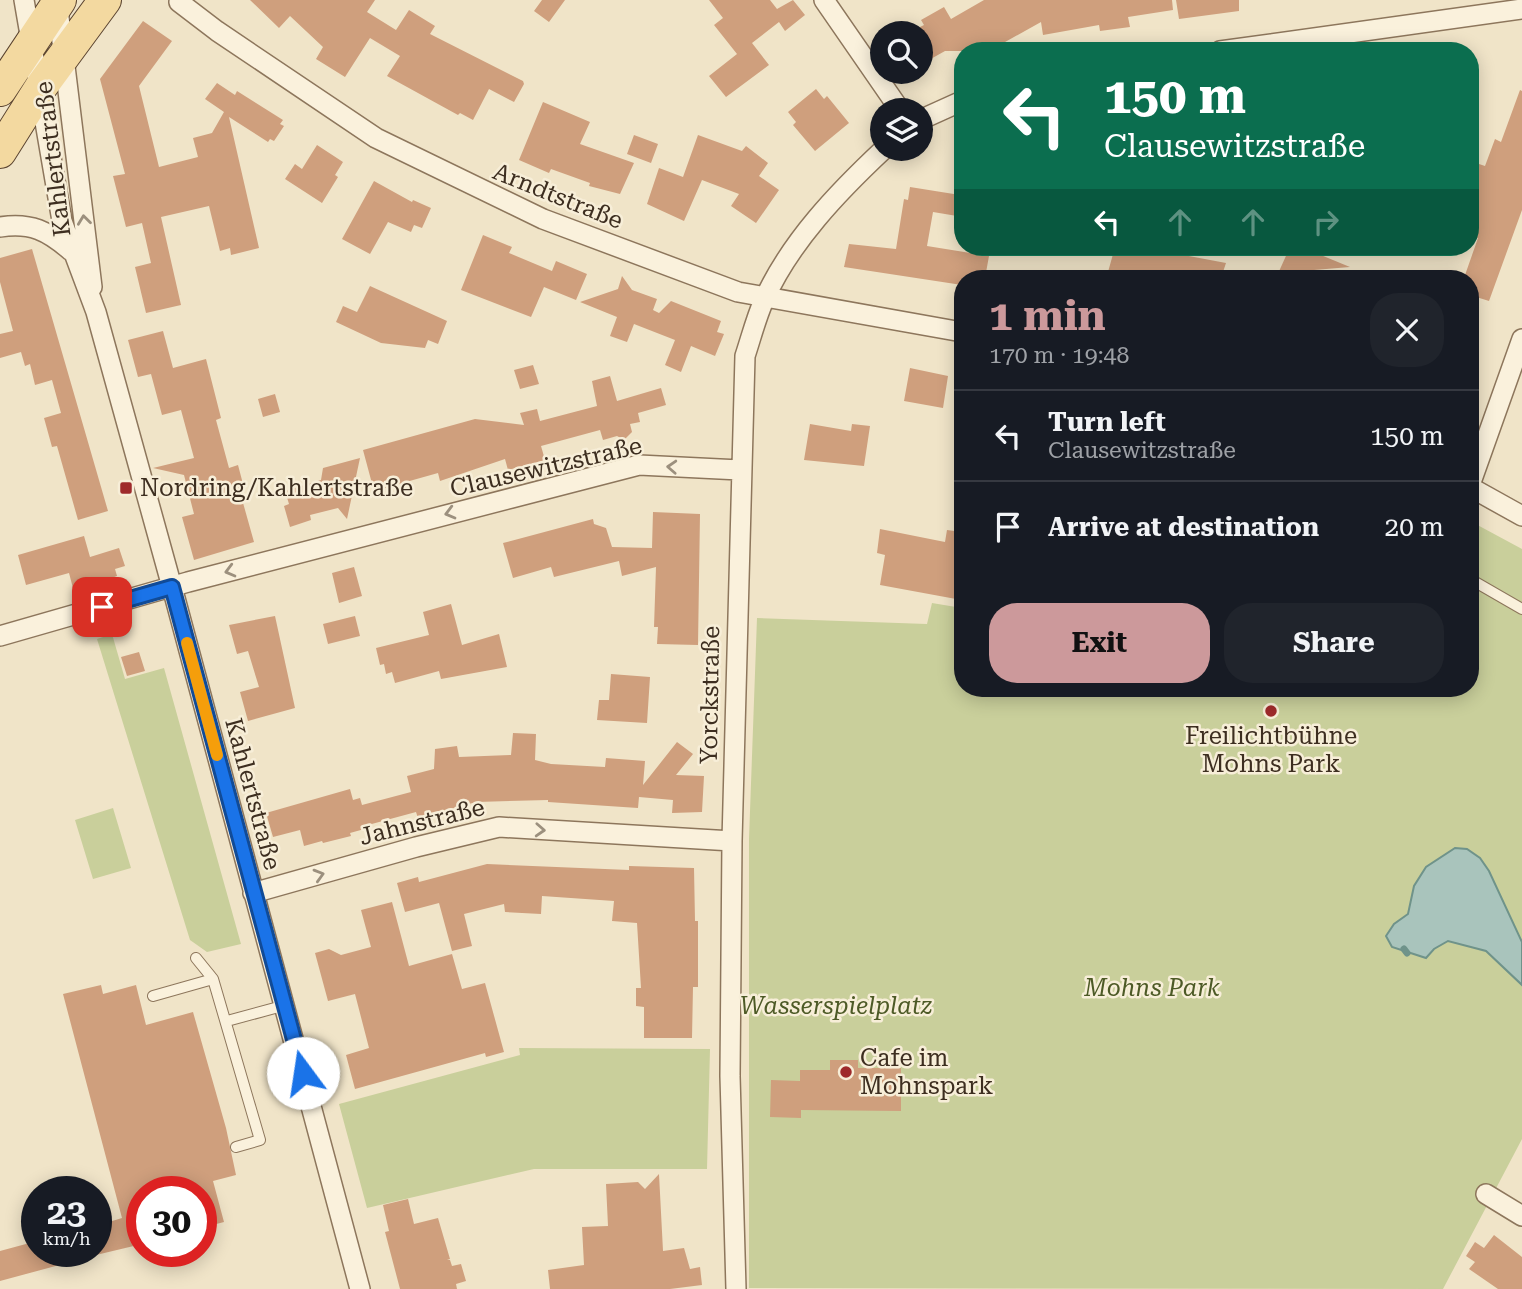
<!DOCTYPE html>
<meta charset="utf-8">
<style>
body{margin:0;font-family:"Roboto Serif",serif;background:#20242c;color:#f1f3f6;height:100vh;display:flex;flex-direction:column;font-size:26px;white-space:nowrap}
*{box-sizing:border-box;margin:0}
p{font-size:23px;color:#9ea1a6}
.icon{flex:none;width:38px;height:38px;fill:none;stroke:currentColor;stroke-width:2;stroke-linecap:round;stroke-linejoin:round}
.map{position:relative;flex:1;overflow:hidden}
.details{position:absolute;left:954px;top:270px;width:525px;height:427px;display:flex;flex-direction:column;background:#171b24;border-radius:28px;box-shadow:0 4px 18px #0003}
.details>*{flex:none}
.hud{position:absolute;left:954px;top:42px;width:525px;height:214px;border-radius:28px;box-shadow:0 4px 18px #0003;background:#0b6e4f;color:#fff;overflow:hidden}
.fabs{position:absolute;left:870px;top:21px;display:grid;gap:14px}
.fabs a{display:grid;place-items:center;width:63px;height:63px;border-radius:50%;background:#171b24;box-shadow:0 4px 18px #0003;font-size:35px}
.speed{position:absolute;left:21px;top:1176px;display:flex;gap:14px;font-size:35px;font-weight:700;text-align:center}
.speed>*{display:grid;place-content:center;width:91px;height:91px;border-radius:50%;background:#171b24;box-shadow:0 4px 18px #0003;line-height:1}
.speed small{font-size:18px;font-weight:400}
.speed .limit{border:10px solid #d22;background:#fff;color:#111}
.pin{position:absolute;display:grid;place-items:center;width:60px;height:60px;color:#fff;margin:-30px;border-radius:14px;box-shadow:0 4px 10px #0006}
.me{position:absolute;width:77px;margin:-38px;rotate:346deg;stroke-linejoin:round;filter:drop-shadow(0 0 5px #0008)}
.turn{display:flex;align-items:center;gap:24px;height:147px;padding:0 35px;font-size:32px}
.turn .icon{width:91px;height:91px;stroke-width:2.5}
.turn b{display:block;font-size:49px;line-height:60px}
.lanes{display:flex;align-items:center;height:66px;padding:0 35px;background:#0003;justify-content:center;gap:35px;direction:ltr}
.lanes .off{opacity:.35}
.round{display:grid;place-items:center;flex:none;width:74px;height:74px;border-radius:28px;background:#20242c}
.overview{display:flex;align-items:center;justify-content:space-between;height:119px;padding:0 35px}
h1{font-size:42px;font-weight:700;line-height:52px;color:#cc999b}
.action{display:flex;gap:14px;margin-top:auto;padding:14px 35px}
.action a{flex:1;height:80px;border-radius:28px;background:#cc999b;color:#111;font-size:28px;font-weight:700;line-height:80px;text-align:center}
.action a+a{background:#20242c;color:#f1f3f6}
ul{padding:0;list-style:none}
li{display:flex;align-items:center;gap:21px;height:91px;padding:0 35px;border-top:2px solid #363941}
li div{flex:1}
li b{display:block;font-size:26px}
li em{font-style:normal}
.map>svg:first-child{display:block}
</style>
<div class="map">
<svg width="1522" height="1289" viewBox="0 0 1522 1289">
<rect width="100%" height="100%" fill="#f0e4c8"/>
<!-- green -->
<path fill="#c9cf9b" d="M1470 521 1522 549V1139L1443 1289 749 1288V839L757 618 927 624 932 603 962 608V688H1470Z
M112 634 125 679 164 668 241 944 207 952 190 940 97 639Z
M113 808 131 868 93 879 75 820Z
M519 1048 710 1049 707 1169H534L367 1208 339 1104 520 1055Z"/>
<!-- water -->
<path fill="#a9c4bc" stroke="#6f938a" stroke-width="2" d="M1455 848 1467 849 1480 858 1489 871 1522 942V985L1486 951 1448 941 1434 949 1426 958 1392 947 1386 936 1394 924 1408 914 1414 886 1426 867Z"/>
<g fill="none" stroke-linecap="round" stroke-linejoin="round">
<!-- stream -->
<path stroke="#6f938a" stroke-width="7" d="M1404 949 1407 953"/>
</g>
<!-- building -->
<path fill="#cf9f7d" d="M250 0H375L367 12 396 30 409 10 435 26 430 34 523 81 524 84 514 102 489 89 473 120 460 113 458 115 387 76 400 56 370 38 345 77 316 59 323 47 290 16 279 28Z
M542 0H565L549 22 534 11Z
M709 0H770L777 9 793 0 805 15 785 31 779 22 752 43 769 65 726 97 709 76 737 54 714 25 723 18Z
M984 0H1172L1173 10 1128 17 1130 27 1100 31 1099 25 1043 35 1041 22 989 51H945L920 65V27L924 25 921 20 944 7 951 19Z
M1176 0H1239V11L1179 19Z
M143 21 172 41 139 86 159 167 198 157 193 138 212 133 224 112 205 99 217 83 235 95 237 91 283 120 280 124 284 126 274 141 270 139 268 142 229 117 259 248 231 255 230 248 220 251 209 206 161 217 181 305 146 313 135 267 151 263 142 223 126 227 113 176 125 174 100 79Z
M816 89 824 99 827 96 849 123 815 151 793 125 796 122 788 112Z
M1520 90 1522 91V210L1489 301 1470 295V278H1464L1478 238 1470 236V161L1485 166 1495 139 1501 142Z
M543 102 590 122 580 144 634 163 620 194 589 186 590 183 551 169 549 173 519 160Z
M634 135 658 144 651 163 627 154Z
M698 135 742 151 746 146 768 163 759 176 779 190 756 223 731 206 739 194 702 180 684 221 647 204 659 168 683 177Z
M317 145 343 162 335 175 338 177 322 203 285 179 295 164 302 169Z
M374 181 412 202 413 200 431 208 422 228 414 225 411 232 388 222 370 254 342 239Z
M910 187 960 195 957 216 933 212 927 246 989 256 985 278H962V285L844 267 849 244 896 249 904 199 908 200Z
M483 235 512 247 509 253 552 271 556 261 587 274 576 300 544 287 531 317 461 290Z
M1115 247H1141L1226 263 1221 278H1144L1108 272Z
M1290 247H1312L1311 251 1350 267 1314 270 1310 278H1276Z
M32 249 108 511 78 520 57 446 52 447 44 418 61 413 52 380 35 385 30 364 25 366 21 352 0 358V334L13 331 0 282V258Z
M622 276 632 290 657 299 653 310 659 313 671 301 721 321 717 332 724 334 715 356 691 346 681 372 665 365 675 340 634 324 627 342 610 336 617 317 580 302 618 289Z
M370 286 447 321 438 344 428 340 425 348 381 343 336 322 343 306 357 312Z
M163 331 173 368 206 359 221 418 216 420 229 468 238 465 243 484 238 485 254 542 194 560 182 517 194 514 184 475 153 468 194 458 181 410 162 415 151 374 138 377 128 340Z
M533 365 539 384 520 389 514 370Z
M910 368 948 376 943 408 904 401Z
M610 376 617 401 661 388 666 405 638 413 640 422 630 424 632 432 624 440 617 436 603 440 600 430 541 446 545 460 508 470 505 459 440 481 438 473 374 491 363 450 475 419 524 425 520 413 537 409 540 421 597 406 592 381Z
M275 394 280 412 263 417 258 399Z
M810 424 851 431 852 424 870 426 864 466 804 460Z
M360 458 347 519 338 508 310 515 311 520 290 527 284 506 289 504 285 491 321 480 323 468Z
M653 512 700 514 698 645 657 644 658 627H654L656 567 622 576 619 561 554 577 551 567 513 578 503 543 593 519 594 524 606 528 612 547 652 548Z
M880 529 945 542 947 530 962 532V559L956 599 880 585 885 555 877 553Z
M84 536 90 557 119 548 125 566 115 569 117 576 74 592 69 573 26 585 18 555Z
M354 567 362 596 339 603 332 573Z
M451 604 462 645 499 634 507 667 441 679 439 671 395 683 392 672 386 674 384 664 380 665 376 648 429 635 423 612Z
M275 616 295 708 248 721 240 692 259 687 248 651 237 654 229 625Z
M355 616 360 636 328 644 323 624Z
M139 652 145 671 127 676 121 657Z
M611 674 650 677 647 723 597 720 599 700H609Z
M513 733 536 734 535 760 551 764 605 767 606 758 645 761 643 785 677 742 693 754 676 775 704 776 702 812 672 813 673 800 639 797 638 808 548 802V800L476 802 418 818 416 812 368 825V828L350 833 351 836 323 843 322 841 304 846 300 830 273 837 266 813 350 789 353 800 360 798 362 805 411 792 407 776 434 769 435 749 457 746 459 757 511 755Z
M487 864 629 870V866L694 868 695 921H698V987H693L692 1038H644V1007L636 1006V988H641L637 923 612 921 614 901 542 896 541 914 505 912 504 904 464 914 472 946 452 951 439 903 405 912 397 883 418 877 419 882Z
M392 902 409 966 452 954 462 989 485 983 504 1052 486 1057 485 1053 355 1089 346 1055 369 1048 355 994 328 1001 315 953 329 949 341 955 371 947 361 910Z
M101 985 103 994 136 985 146 1025 193 1012 226 1128 236 1175 213 1181 224 1222 201 1228V1192H142V1244L96 1255V1226L122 1218 63 994Z
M830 1060H858V1068H901V1111L801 1110V1118L770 1117 771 1080 800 1081V1070H830Z
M659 1174 663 1251 684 1248 690 1269 700 1267 702 1285 670 1289H550L548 1270 584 1265 582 1227 608 1226 606 1184 638 1182 645 1189Z
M408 1199 414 1224 438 1218 450 1259H447L450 1260 452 1266 461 1264 466 1281 456 1284 457 1289H400L385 1232 389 1231 383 1205Z
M1494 1235 1522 1257V1289H1498L1469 1269 1475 1262 1466 1256 1475 1242 1484 1248Z
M37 1241V1251H88L89 1257 0 1281V1251Z"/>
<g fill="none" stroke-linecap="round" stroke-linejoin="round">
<!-- lane casing -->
<g stroke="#8d765c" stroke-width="12">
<path id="lane" d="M1470 579 1522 609
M196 958 213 979
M153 996 213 979 260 1140 236 1147
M227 1021 286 1005"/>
</g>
<!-- street casing -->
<g stroke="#8d765c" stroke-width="22">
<path id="street" d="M24 0 62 221 96 312 172 587 360 1289
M824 0 900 110
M57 1 92 287
M179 2 217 31 376 138 543 219 738 292 962 332
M1220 51 1522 9
M920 120 962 101
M0 227C31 222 48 231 71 251
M1470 485 1522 339
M1470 487 1522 516
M0 636 188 582 639 465 740 470
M253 893 416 847 499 827 732 841
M1486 1194 1522 1216
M736 1289 730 1076 732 841 745 356C751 338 756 318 764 300 790 242 838 192 884 149"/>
</g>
<!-- primary casing -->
<g stroke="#5b4430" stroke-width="34">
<path id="primary" d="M0 90 60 0
M0 152 41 87 105 0"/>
</g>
<!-- lane -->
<use href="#lane" stroke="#faf1dc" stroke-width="10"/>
<!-- street -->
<use href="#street" stroke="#faf1dc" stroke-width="19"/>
<!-- primary -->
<use href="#primary" stroke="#f3d9a0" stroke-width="32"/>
</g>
<!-- one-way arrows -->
<defs><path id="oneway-chevron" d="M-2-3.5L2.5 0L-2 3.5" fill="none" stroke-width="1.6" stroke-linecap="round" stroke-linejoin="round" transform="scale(1.75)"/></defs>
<g stroke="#9c907e">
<use href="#oneway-chevron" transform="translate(84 220) rotate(-97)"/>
<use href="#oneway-chevron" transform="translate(672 467) rotate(-177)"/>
<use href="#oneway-chevron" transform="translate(450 513) rotate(165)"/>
<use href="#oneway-chevron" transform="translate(230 571) rotate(165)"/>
<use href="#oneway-chevron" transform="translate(540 830) rotate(3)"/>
<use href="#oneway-chevron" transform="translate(319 875) rotate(-16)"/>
</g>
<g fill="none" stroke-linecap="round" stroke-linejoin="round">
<!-- route casing -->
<g stroke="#114b97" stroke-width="18">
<path id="route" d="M102 607 172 587 303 1073"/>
</g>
<!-- route -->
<use href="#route" stroke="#1a73e8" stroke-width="12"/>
<!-- slow -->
<path stroke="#f59e0b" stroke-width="12" d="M187 643 217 755"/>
</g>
<!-- markers -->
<g fill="#9e2a2b" stroke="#f7eed8" stroke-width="2.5">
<rect x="119" y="481" width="14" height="14" rx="3.5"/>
<circle cx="1271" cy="711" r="7"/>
<circle cx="846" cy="1072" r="7"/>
</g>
<g text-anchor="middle" stroke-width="5" stroke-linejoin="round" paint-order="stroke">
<!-- street labels -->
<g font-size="24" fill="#3d2e20" stroke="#f7eed8">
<text transform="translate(53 159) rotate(-97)" y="8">Kahlertstraße</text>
<text transform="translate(558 196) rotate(22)" y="8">Arndtstraße</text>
<text transform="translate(546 467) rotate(-13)" y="8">Clausewitzstraße</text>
<text transform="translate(710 695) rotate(-89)" y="8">Yorckstraße</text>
<text transform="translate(253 794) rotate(75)" y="8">Kahlertstraße</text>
<text transform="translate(422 822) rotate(-14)" y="8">Jahnstraße</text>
</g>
<!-- poi labels -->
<g font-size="24" fill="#3d2e20" stroke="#f7eed8" text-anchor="start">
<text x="140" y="496">Nordring/Kahlertstraße</text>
<text x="1271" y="744" text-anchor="middle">Freilichtbühne<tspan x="1271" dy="28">Mohns Park</tspan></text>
<text x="860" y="1066">Cafe im<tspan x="860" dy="28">Mohnspark</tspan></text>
</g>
<!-- park labels -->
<g font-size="24" font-style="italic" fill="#4d5a26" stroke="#f7eed8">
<text x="1152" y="996">Mohns Park</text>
<text x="836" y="1014">Wasserspielplatz</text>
</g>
</g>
</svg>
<div class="fabs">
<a><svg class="icon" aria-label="search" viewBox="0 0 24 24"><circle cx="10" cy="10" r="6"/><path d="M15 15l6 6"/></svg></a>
<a><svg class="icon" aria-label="layers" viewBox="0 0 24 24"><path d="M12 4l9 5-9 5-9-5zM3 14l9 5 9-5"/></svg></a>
</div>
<div class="speed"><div>23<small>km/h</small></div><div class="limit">30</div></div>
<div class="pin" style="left:102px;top:607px;background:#d93025"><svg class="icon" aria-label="arrive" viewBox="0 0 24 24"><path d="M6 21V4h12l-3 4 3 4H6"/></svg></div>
<svg class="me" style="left:303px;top:1073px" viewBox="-20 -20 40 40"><circle r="19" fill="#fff"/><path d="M0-13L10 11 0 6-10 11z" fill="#1a73e8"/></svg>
<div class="hud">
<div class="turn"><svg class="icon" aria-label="left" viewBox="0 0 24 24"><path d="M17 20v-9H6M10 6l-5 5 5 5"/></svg><div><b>150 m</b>Clausewitzstraße</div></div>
<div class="lanes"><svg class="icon" aria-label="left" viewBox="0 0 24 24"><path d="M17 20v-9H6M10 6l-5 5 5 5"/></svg><svg class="icon off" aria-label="ahead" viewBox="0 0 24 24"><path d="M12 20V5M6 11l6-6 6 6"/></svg><svg class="icon off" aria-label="ahead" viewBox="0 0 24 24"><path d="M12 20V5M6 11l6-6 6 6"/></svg><svg class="icon off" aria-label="right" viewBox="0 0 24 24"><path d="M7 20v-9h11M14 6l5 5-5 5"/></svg></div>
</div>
<section class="details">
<div class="overview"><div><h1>1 min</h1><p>170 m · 19:48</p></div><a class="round"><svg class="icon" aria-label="close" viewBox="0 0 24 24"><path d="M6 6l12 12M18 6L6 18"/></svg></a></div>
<ul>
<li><svg class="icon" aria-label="left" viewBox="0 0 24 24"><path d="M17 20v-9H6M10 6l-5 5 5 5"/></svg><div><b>Turn left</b><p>Clausewitzstraße</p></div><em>150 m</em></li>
<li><svg class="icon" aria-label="arrive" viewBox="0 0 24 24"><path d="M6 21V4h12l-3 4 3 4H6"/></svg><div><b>Arrive at destination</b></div><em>20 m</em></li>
</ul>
<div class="action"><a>Exit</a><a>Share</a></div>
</section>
</div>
